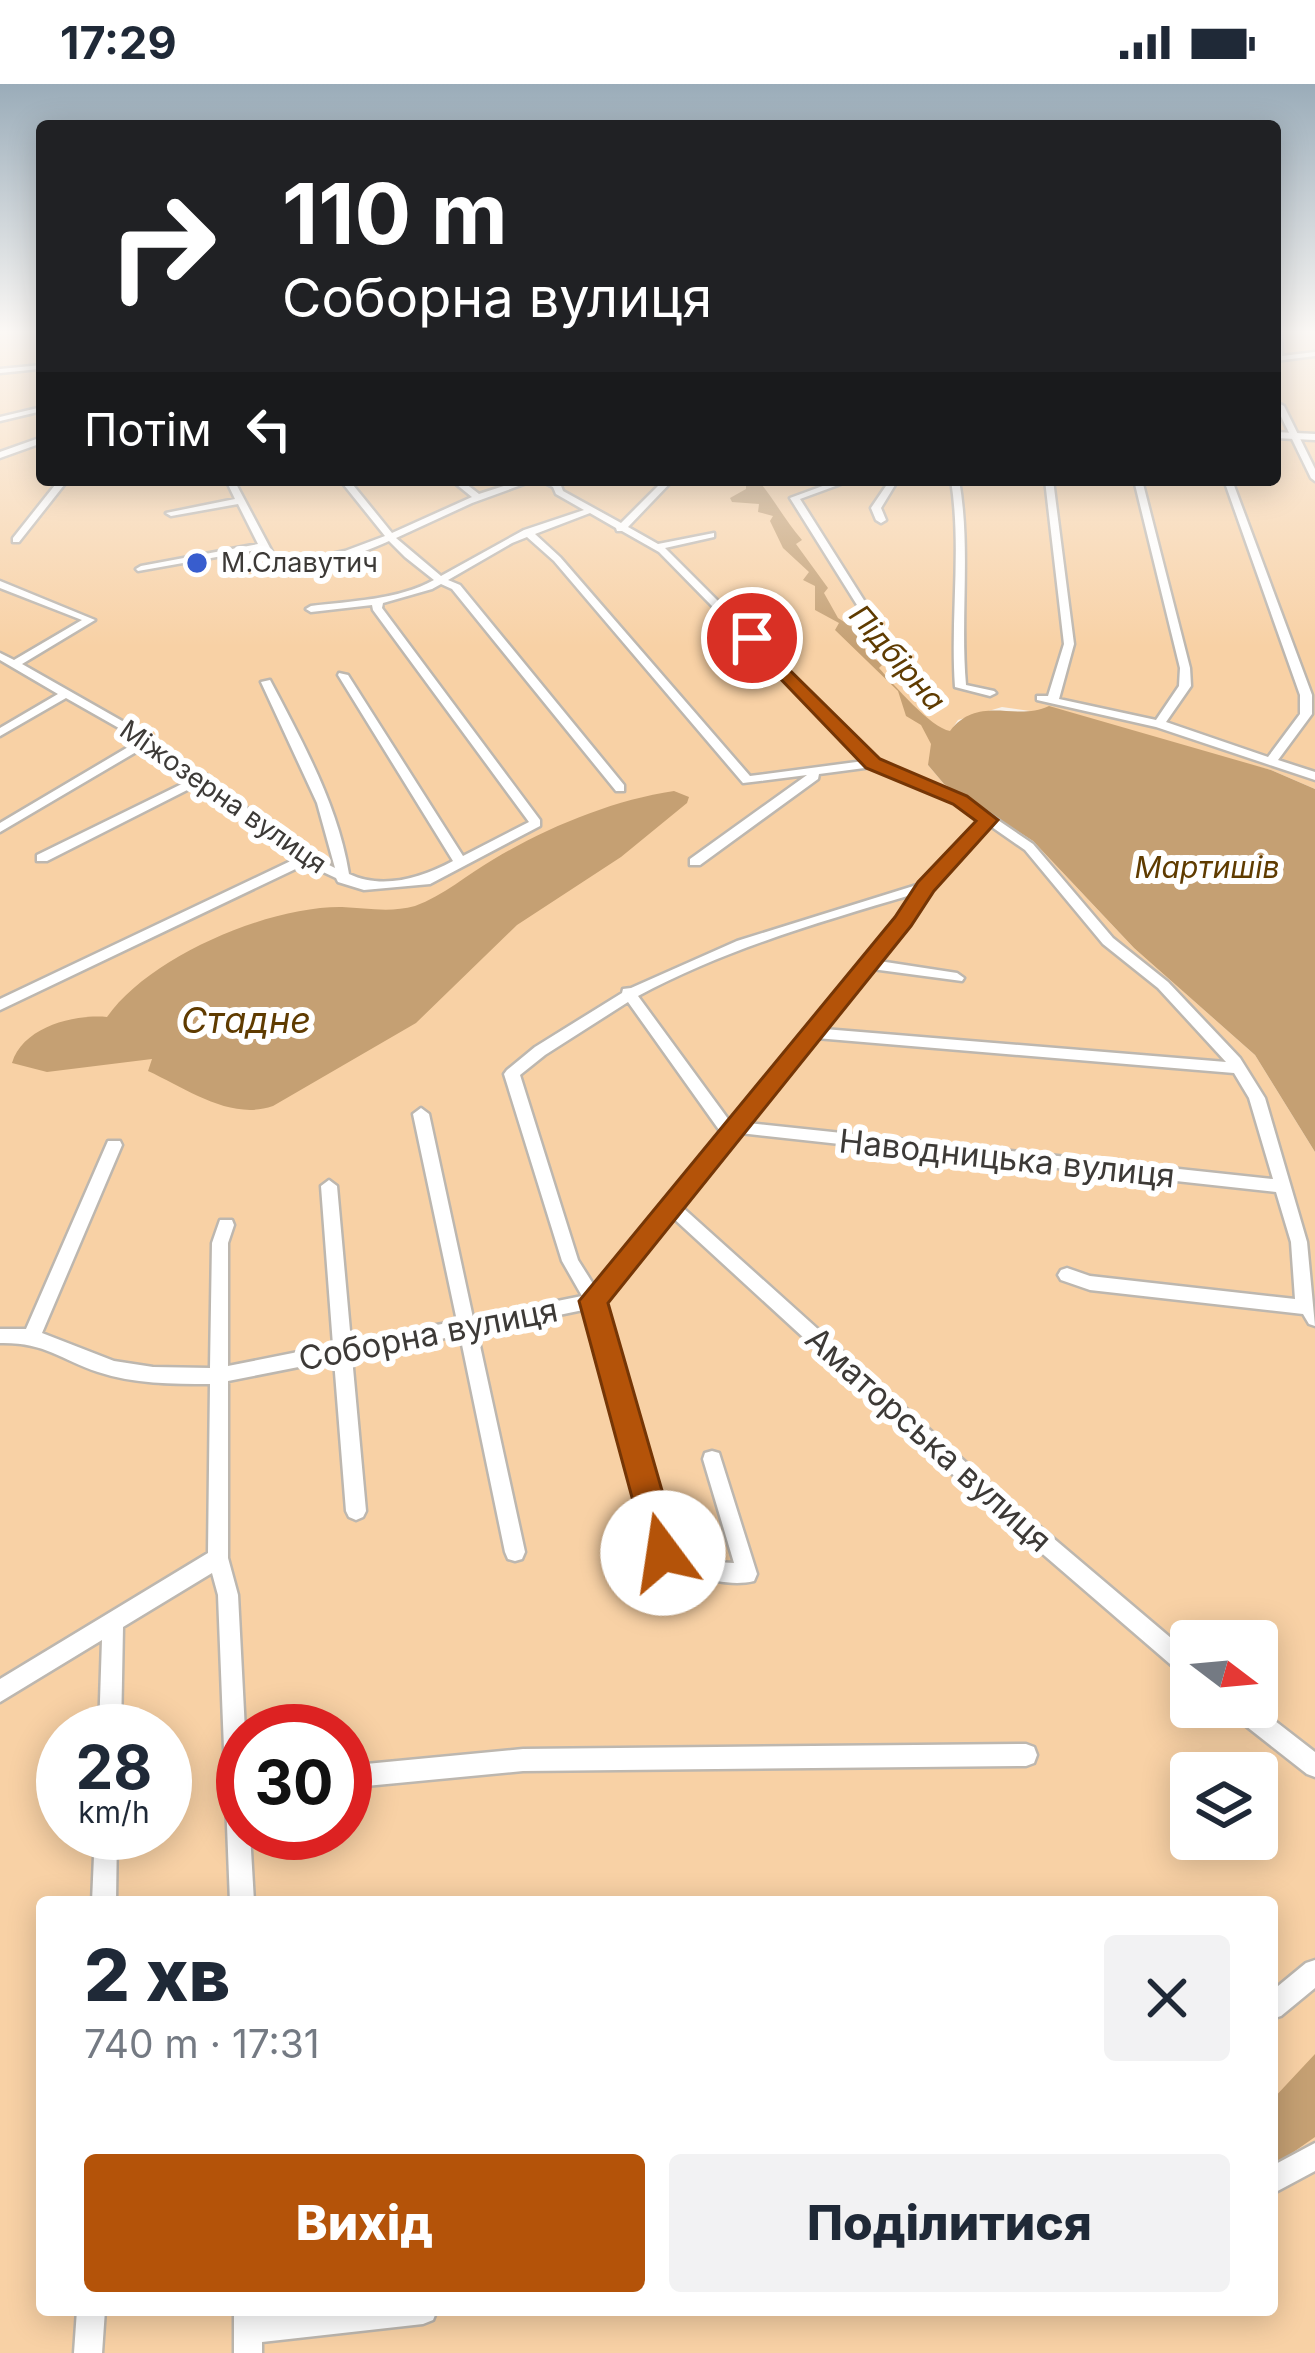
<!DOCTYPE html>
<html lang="uk">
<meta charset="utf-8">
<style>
body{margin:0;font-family:Inter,sans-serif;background:#f2f2f3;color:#1f2937;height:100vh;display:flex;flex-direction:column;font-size:45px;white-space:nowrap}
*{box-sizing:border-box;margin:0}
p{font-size:39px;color:#747a83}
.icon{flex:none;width:66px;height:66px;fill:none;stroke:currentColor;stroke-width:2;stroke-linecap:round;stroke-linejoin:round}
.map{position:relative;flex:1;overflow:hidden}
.details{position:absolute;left:36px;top:1812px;width:1242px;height:420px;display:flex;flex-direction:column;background:#fff;border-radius:12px;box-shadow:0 6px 30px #0003}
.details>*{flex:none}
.top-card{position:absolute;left:36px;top:36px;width:1245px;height:366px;border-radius:12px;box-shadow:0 6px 30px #0003;background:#202124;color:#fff;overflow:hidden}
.needle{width:78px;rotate:106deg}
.buttons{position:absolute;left:1170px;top:1536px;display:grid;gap:24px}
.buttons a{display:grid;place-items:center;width:108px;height:108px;border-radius:12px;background:#fff;box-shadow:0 6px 30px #0003;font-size:60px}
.speed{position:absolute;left:36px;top:1620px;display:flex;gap:24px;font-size:60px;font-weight:700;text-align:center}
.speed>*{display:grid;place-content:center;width:156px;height:156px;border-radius:50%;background:#fff;box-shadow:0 6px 30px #0003;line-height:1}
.speed small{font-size:30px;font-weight:400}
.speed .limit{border:18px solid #d22;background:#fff;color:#111}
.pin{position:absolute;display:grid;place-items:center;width:102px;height:102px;color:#fff;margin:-51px;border:6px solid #fff;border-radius:50%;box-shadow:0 3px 12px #0007}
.me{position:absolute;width:132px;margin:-66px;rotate:346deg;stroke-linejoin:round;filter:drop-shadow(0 0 9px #0008)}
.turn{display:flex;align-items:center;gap:42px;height:252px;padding:0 48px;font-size:54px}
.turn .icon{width:156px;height:156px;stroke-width:2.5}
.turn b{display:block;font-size:84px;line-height:102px}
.then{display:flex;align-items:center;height:114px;padding:0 48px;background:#0003;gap:24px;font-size:45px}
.round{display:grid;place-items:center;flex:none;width:126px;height:126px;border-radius:12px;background:#f2f2f3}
.headline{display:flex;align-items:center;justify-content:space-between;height:204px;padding:0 48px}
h1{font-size:72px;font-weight:800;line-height:90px}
.button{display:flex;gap:24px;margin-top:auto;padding:24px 48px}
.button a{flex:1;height:138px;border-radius:12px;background:#b45309;color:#fff;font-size:48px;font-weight:800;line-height:138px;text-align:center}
.button a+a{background:#f2f2f3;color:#1f2937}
.status{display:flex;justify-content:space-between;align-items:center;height:84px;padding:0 60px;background:#fff;direction:ltr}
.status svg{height:33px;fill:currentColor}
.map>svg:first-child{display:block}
</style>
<div class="status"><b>17:29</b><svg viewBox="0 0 49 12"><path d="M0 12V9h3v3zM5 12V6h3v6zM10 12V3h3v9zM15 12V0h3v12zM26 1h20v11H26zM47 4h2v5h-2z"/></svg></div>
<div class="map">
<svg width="1315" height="2269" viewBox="0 0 1315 2269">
<rect width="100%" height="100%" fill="#f7f0e8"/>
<!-- green -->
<path fill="#f8d1a5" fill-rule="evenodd" d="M0 245H42V396H1275V245H1315V705L1271 686 1037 628 1002 623 958 636 928 681 944 700 1033 757 1134 864 1255 971 1315 1068V2269H0ZM1191 1557H1257V1623H1191ZM63 1647H165V1749H63ZM243 1647H345V1749H243ZM1191 1689H1257V1755H1191ZM42 1818H1272V2226H42Z"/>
<!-- water -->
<path fill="#c5a073" d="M746 396H758C775 417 785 436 802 456L796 460 828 504 824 509 838 534 862 549 866 570 883 580 879 584C893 600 931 644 950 647 979 610 1015 638 1049 622L1271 686 1315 705V1068L1255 971 1134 864 1033 757 944 700 928 681 931 660 921 641 906 632 898 607 835 546 839 539 815 526V502L803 496 809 488 783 464 770 437 773 432 758 428 759 420 732 418 730 414 746 405Z
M674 707 689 713 687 719 621 773 517 841 416 939 273 1022C231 1037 187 1005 148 987L152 975 47 988 12 979C23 943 74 930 107 933 149 873 268 822 342 823 366 824 390 829 415 822 443 812 468 790 494 775 548 743 613 716 674 707Z
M1315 1970V2053L1272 2083V2016Z"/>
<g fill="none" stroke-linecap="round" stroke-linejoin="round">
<!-- minor casing -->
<g stroke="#bdb7af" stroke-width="5">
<path id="minor" d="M1275 245H1281L1282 272 1315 268V272L1275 277Z
M42 281 39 285 0 289V285Z
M1280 320 1284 322 1315 385V397L1311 394 1276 322Z
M42 323V327L0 337V333Z
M42 353V359L0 374V368Z
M59 396H68L19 458H13V454Z
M226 396H234L277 477 285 480 345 467 385 452 340 396H349L392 449 472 413 451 396H461L479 410 522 396H535L472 419 396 454 441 492 524 446 584 426 556 410 553 403 539 396 560 399 563 407 621 439 664 396H673L628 443 658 460 714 449V453L665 464 877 676 964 713 1033 760 1113 854 1168 898 1240 974 1265 1014 1307 1158 1315 1242 1309 1240 1303 1230 1090 1206 1061 1196 1058 1191 1061 1186 1067 1184 1090 1192 1295 1215 1291 1158 1276 1108 740 1049 681 1122 1000 1409 1191 1571V1595L1184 1592 986 1421 672 1133 603 1218 671 1463 715 1478 734 1479 703 1375 705 1369 712 1367 719 1369 757 1490 754 1497C722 1505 686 1487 656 1476L588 1225 477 1248 525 1468 522 1475 515 1477 508 1475 505 1468 460 1251 352 1273 366 1427 363 1433 356 1436 349 1433 346 1427 334 1276 228 1297V1474L238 1511 245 1647H243V1749H250L254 1818H230L218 1511 212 1489 123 1543 121 1647H99L102 1556 0 1618V1595L208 1469 210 1300C172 1300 134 1300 98 1288 60 1275 44 1258 0 1259V1245H26L108 1057H120L122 1061 42 1249 114 1277 153 1283 210 1284 212 1159 220 1136H232L234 1141 228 1159V1282L333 1261 321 1102 329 1096 337 1102 351 1258 457 1237 413 1030 421 1024 429 1030 473 1234 582 1212 562 1177 504 990 507 986 535 963 622 909 623 905 631 904 737 857 920 800 981 736 956 719 872 683 819 690 818 695 700 781H690V775L807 691 743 699 554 477 527 453 512 459 448 496 460 501 624 701V707H616L452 505 441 500 432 505 383 519 382 524 540 736V742L430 800 364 806 338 798 336 794 306 780 0 926V915L297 774 199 700 47 777H37V771L192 695 148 661 0 748V739L140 656 66 614 0 652V644L58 610 0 576V569L14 576 82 536 0 504V497L95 536 22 580 152 654 202 691H207L208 695 311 772 335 784 317 719 261 598 270 596C302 657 338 721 349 790 383 806 421 794 453 777L338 591 339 589 348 591 463 772 529 738 373 526 372 521 311 528 306 525 311 522C351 517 398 516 434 496L405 473 389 457C356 471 305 494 270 481L261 465 138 487 136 485 141 482 258 460 238 420 171 432 166 429 235 415ZM590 429 616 444 617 447H622L659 468 864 677 750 692 560 473 535 450ZM989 741 1025 766 1103 860 1158 904 1226 978 824 945 872 885 962 897 964 894 957 889 879 877 909 840 930 805ZM914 810 899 835 731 1039 638 912C725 865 820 838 914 810ZM628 918 722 1050 595 1203 578 1176 520 991 545 971ZM816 954 1234 989 1249 1014 1273 1095 748 1039Z
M839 396H852L800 415 867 521 862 524 857 521 790 414Z
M890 396H898L881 424 886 436 881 439 876 436 871 424Z
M951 396H959C971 464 960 532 966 601L994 607 996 609 990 612 955 603C950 534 962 465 951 396Z
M1045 396H1053L1074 560 1059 615 1156 636 1179 602 1180 584 1134 396H1142L1190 584 1191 602 1166 638 1268 673 1300 630V611L1224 396H1232L1312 611V630L1278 676 1315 688V696L1156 643 1037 616V612H1048L1064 560Z
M1229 1623H1257L1315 1668V1693L1307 1690 1232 1631Z
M1026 1660 1034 1663 1037 1671 1034 1679 1026 1682 523 1687 345 1704V1682L523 1665Z
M95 1749H117L116 1818H92Z
M1315 1876V1904L1281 1932 1272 1935V1907L1306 1879Z
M1315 2059V2087L1272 2110V2082Z
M77 2226H105L102 2269H74Z
M234 2226H262V2230L301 2226H437L433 2236 423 2240 262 2258V2269H234Z"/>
</g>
<!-- tertiary casing -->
<g stroke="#bdb7af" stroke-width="5">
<path id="tertiary" d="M1275 348 1315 350V356L1275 354Z"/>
</g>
<!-- minor -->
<use href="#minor" fill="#fff" fill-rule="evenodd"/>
<!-- tertiary -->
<use href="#tertiary" fill="#fff" fill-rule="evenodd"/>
</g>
<!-- sky -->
<linearGradient id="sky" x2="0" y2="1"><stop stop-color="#9aacb9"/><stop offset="0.44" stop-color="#fbf8f5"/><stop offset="1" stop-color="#fbf8f5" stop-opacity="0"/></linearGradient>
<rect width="1315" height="563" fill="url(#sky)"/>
<!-- route -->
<path fill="#b45309" stroke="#753606" stroke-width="3" d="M752 549 880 675 967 712 998 736 934 807 911 842 608 1219 680 1469 675 1480 663 1485 652 1480 647 1469 579 1217 895 833 918 798 976 737 953 720 866 684 745 558Z"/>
<!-- markers -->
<circle fill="#385dce" stroke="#fff" stroke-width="4.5" cx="197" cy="479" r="12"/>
<g text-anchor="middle" stroke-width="12" stroke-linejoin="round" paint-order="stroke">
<!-- far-poi labels -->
<g font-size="27" fill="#3d3a37" stroke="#fff" text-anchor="start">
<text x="221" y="488">М.Славутич</text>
</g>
<!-- far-street labels -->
<g font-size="27" fill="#3d3a37" stroke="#fff">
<text transform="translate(223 713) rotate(35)" y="9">Міжозерна вулиця</text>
</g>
<!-- far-water labels -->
<g font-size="30" font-style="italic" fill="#5f3b00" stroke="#fff">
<text transform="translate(897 574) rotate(49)" y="10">Підбірна</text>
<text x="1207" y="794">Мартишів</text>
</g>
<!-- street labels -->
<g font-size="33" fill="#3d3a37" stroke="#fff">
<text transform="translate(1007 1074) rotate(6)" y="12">Наводницька вулиця</text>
<text transform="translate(428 1250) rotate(-11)" y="12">Соборна вулиця</text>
<text transform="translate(929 1355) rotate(42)" y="12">Аматорська вулиця</text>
</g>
<!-- water labels -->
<g font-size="36" font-style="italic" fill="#5f3b00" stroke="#fff">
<text x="246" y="949">Стадне</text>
</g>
</g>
</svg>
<div class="buttons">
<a><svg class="needle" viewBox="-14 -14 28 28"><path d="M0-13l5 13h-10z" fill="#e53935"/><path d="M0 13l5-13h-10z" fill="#747a83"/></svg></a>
<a><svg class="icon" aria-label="layers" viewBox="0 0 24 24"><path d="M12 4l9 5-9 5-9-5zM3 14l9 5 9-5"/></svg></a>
</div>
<div class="speed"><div>28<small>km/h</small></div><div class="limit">30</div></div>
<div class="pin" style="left:752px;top:554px;background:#d93025"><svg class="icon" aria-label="arrive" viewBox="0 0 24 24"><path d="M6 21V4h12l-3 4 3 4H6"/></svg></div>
<svg class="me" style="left:663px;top:1469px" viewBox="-20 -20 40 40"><circle r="19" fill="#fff"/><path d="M0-13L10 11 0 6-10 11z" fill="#b45309"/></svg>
<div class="top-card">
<div class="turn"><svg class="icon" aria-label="right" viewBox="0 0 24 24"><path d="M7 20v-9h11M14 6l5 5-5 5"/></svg><div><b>110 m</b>Соборна вулиця</div></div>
<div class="then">Потім<svg class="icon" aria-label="left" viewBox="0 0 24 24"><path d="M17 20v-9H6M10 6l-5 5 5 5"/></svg></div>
</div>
<section class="details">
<div class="headline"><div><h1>2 хв</h1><p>740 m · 17:31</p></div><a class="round"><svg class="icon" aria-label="close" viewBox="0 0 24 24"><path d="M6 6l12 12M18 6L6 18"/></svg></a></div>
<div class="button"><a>Вихід</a><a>Поділитися</a></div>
</section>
</div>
